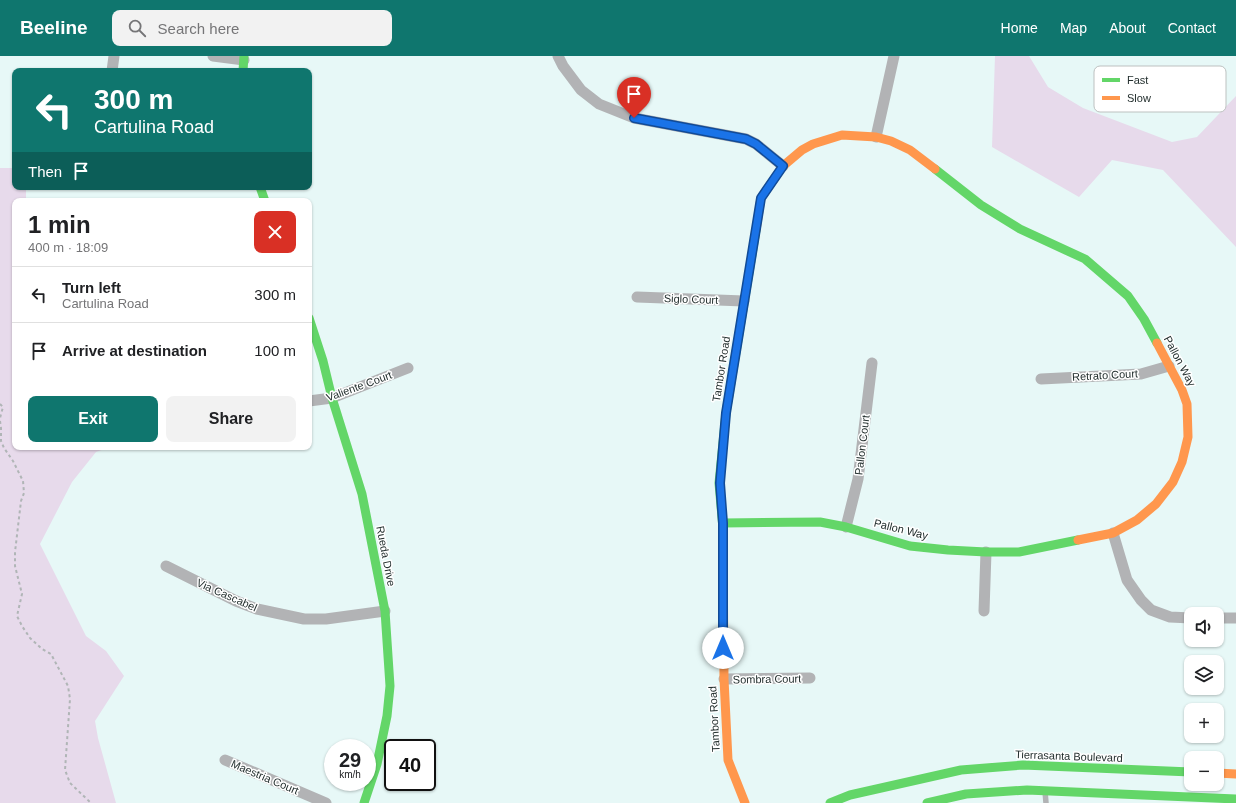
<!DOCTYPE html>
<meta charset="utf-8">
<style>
body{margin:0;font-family:Arial,sans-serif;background:#f2f2f2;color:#202124;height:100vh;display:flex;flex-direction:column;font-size:15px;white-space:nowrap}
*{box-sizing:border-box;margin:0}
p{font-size:13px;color:#757577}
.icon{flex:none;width:22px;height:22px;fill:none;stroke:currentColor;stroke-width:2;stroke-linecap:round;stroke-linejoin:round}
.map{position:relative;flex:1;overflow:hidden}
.drawer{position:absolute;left:12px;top:142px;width:300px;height:252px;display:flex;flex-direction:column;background:#fff;border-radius:8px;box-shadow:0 1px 3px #0004}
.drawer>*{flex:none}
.top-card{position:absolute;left:12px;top:12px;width:300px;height:122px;border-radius:8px;box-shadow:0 1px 3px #0004;background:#0f766e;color:#fff;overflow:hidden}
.controls{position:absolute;left:1184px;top:551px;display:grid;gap:8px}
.controls a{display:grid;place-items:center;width:40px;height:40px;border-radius:8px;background:#fff;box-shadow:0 1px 3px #0004;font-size:20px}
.speed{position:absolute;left:324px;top:683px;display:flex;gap:8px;font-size:20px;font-weight:700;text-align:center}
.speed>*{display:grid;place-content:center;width:52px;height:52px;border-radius:50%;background:#fff;box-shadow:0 1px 3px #0004;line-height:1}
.speed small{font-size:10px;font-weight:400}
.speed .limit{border:2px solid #111;border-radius:6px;background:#fff;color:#111}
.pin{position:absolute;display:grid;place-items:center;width:34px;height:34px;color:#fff;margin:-41px -17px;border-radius:50% 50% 50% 0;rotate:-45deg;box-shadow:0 0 4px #0007}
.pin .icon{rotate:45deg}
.me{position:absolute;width:44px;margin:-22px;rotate:0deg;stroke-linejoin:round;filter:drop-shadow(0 0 3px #0008)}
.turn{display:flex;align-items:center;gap:14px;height:84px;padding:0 16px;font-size:18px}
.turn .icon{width:52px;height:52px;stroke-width:2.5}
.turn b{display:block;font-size:28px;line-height:34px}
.then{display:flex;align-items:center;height:38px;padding:0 16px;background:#0003;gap:8px;font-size:15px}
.round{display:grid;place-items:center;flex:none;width:42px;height:42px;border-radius:8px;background:#f2f2f2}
.summary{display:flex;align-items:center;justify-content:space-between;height:68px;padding:0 16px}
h1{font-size:24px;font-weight:700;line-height:30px}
.action{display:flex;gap:8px;margin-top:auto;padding:8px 16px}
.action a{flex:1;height:46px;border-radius:8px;background:#0f766e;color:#fff;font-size:16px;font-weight:700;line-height:46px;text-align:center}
.action a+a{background:#f2f2f2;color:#202124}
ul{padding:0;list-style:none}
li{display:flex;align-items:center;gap:12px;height:56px;padding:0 16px;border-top:1px solid #e0e0e0}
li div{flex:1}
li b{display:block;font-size:15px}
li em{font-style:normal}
header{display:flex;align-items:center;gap:24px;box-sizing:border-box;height:56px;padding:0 20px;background:#0f766e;color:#fff}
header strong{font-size:19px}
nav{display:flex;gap:22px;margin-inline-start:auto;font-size:14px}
.search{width:280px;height:36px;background:#f2f2f2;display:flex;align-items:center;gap:10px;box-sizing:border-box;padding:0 14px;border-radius:8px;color:#757577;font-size:15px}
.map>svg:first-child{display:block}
</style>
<header>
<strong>Beeline</strong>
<div class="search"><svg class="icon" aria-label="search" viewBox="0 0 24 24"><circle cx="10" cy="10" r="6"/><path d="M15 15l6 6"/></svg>Search here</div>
<nav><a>Home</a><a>Map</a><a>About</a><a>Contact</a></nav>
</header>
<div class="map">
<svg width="1236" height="747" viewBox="0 0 1236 747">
<rect width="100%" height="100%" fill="#e7f8f7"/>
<!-- green -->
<path fill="#e7daeb" d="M995 0H1029L1048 31 1083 52 1172 86 1197 81 1236 40V191L1163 114 1112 104 1079 141 992 91Z
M0 112H15V131H26V145H15V391H110L96 396 72 426 40 488 86 580 106 595 124 620 95 665 98 682 116 747H0Z"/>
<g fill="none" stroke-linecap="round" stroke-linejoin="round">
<!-- path -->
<path stroke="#b0b5b6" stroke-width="2" stroke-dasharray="3 3" stroke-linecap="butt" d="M0 348 3 351 0 362
M0 365 1 372V385L4 392 13 405 23 425 24 437 21 445 15 496V510L22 538 17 560 22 570 30 582 42 593 51 598 68 630 70 643 65 714 70 727 91 747"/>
<!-- lane -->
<path stroke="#b2b3b5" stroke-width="5.5" d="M1045 735 1046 747"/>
<!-- street -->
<path stroke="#b2b3b5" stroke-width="11" d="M213 0 244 4
M558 0 563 10 581 34 599 48 634 62 746 83 756 88 783 110
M112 15 114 0
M876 81 894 0
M637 241 744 245
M1041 323 1141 318 1169 310
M309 345 332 342 408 312
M846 471 858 423 872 307
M1113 477 1127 524 1141 544 1151 554 1170 561 1191 562
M166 510 236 545 257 553 304 563H326L385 555
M984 555 986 496
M1217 562H1236
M724 623 810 622
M225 704 326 747"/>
<!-- fast -->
<path stroke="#63d668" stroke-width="9" d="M243 15 244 0
M935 113 981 149 1020 173 1085 203 1128 240 1144 263 1157 287
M260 131 265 145
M309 262 323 305 332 342 362 438 385 555 390 630 387 660 377 708 364 747
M723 467 820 466 846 471 910 490 948 494 986 496H1019L1078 484
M723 473 719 427 726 357 756 174
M830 747 850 739 961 714 1023 709 1191 716
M927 747 966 738 1027 734 1236 743"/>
<!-- slow -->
<path stroke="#ff974d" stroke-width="9" d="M756 174 761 142 783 110 802 94 813 88 842 79 876 81 891 85 910 94 935 113
M723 473 724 623 728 704 745 747
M1078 484 1113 477 1137 464 1156 448 1173 426 1182 406 1188 381 1187 348 1182 334 1157 287
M1217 717 1236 718"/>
</g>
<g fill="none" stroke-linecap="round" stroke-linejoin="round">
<!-- route casing -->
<g stroke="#114b97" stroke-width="10">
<path id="route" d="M634 62 746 83 756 88 783 110 761 142 726 357 720 427 723 467V592"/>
</g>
<!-- route -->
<use href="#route" stroke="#1a73e8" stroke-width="7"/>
</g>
<g text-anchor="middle" stroke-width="3" stroke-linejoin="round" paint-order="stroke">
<!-- street labels -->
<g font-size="11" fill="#232f2e" stroke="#fff">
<text transform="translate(691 243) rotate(2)" y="4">Siglo Court</text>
<text transform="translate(1180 305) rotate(62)" y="4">Pallon Way</text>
<text transform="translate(721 313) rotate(-81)" y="4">Tambor Road</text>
<text transform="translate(1105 319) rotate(-3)" y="4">Retrato Court</text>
<text transform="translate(359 330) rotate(-20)" y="4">Valiente Court</text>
<text transform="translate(862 389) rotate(-83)" y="4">Pallon Court</text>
<text transform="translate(901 473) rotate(14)" y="4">Pallon Way</text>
<text transform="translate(386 500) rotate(79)" y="4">Rueda Drive</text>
<text transform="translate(227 539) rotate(24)" y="4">Via Cascabel</text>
<text transform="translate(767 623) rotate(-1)" y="4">Sombra Court</text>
<text transform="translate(714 663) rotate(-93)" y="4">Tambor Road</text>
<text transform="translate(1069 700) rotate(2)" y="4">Tierrasanta Boulevard</text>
<text transform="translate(265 721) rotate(23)" y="4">Maestria Court</text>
</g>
</g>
<!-- legend -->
<rect x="1094" y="10" width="132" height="46" rx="6" fill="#fff" stroke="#bdc1c0" stroke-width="1"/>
<rect x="1102" y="22" width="18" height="4" fill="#63d668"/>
<rect x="1102" y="40" width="18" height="4" fill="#ff974d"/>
<g font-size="11" fill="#232f2e">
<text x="1127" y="28">Fast</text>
<text x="1127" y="46">Slow</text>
</g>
</svg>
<div class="controls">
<a><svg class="icon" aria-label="sound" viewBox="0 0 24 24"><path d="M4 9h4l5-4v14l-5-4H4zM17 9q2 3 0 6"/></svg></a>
<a><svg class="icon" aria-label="layers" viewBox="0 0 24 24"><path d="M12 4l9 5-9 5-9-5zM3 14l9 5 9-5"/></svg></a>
<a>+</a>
<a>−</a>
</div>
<div class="speed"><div>29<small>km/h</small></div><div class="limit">40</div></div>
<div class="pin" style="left:634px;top:62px;background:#d93025"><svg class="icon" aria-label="arrive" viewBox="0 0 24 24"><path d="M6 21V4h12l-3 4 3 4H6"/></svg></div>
<svg class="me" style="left:723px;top:592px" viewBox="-20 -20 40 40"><circle r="19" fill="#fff"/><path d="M0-13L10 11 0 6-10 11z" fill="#1a73e8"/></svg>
<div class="top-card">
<div class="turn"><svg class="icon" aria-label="left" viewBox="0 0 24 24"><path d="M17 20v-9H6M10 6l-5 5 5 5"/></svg><div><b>300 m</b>Cartulina Road</div></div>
<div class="then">Then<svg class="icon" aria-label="arrive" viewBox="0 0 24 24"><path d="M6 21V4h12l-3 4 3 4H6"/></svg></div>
</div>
<section class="drawer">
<div class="summary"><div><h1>1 min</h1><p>400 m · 18:09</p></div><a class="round" style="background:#d93025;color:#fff"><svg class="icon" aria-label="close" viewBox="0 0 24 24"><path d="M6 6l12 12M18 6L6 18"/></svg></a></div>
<ul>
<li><svg class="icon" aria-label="left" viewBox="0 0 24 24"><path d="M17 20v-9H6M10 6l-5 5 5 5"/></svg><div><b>Turn left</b><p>Cartulina Road</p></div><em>300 m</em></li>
<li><svg class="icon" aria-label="arrive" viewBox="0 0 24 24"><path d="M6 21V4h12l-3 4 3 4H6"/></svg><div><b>Arrive at destination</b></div><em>100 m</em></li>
</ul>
<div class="action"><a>Exit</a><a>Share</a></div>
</section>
</div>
